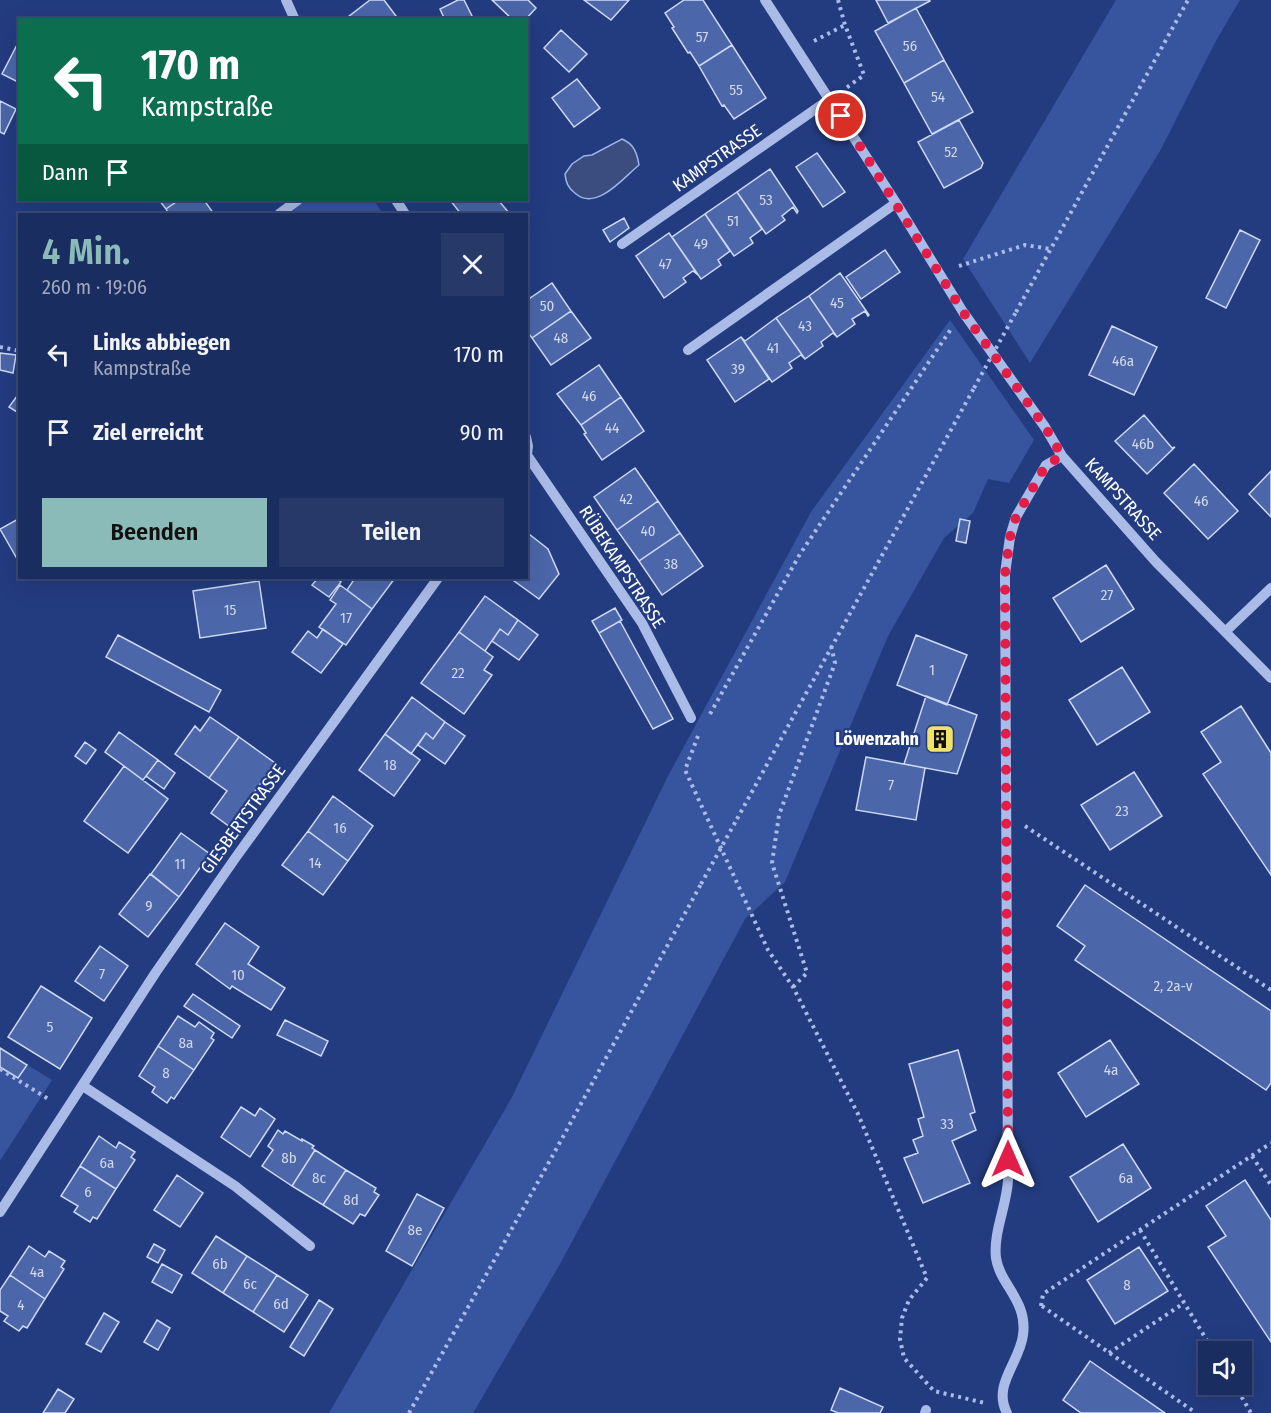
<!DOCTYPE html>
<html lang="de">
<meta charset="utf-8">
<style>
body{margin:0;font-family:"Fira Sans Condensed",sans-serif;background:#273969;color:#f1f3f6;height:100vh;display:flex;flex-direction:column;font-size:22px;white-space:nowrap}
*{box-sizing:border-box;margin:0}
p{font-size:20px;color:#9fa8bd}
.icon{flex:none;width:33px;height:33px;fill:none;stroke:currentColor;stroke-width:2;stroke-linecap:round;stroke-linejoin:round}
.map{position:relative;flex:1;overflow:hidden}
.details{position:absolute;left:18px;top:213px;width:510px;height:366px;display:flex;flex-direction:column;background:#1a2d60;border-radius:0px;box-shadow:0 6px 24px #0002,0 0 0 2px #384975}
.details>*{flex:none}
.banner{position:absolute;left:18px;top:18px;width:510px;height:183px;border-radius:0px;box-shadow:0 6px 24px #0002,0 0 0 2px #384975;background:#0b6e4f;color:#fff;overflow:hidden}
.fabs{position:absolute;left:1198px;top:1341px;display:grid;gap:12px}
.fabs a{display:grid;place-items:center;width:54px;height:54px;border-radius:0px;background:#1a2d60;box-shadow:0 6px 24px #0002,0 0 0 2px #384975;font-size:30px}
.pin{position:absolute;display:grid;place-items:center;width:51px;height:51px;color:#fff;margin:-26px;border:3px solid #fff;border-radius:50%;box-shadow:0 2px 6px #0007}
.me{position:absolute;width:66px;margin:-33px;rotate:0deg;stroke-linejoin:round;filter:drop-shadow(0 0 4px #0008)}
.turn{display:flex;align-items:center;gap:21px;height:126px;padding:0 24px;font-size:27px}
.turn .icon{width:78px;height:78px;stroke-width:2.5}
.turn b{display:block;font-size:42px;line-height:51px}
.then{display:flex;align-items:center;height:57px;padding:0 24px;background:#0003;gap:12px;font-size:22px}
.round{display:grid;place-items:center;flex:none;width:63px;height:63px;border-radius:0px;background:#273969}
.overview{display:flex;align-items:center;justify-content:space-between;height:102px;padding:0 24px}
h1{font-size:36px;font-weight:600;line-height:45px;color:#8bbbb9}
.cta{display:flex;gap:12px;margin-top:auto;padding:12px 24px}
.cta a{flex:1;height:69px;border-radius:0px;background:#8bbbb9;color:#111;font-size:24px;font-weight:600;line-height:69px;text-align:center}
.cta a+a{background:#273969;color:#f1f3f6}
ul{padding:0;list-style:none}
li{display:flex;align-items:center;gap:18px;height:78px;padding:0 24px}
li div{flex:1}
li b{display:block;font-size:22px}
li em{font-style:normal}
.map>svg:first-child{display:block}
</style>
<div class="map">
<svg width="1271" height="1413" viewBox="0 0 1271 1413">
<rect width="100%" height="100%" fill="#233c80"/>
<!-- green -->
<path fill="#37549e" d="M1116 0H1240L1217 39 1160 151 1030 363 963 259Z
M292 200H374L383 214H275Z
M950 320 1034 440 1009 483 988 479 973 513 944 538 888 636 785 882 745 919 560 1264 473 1413H329L511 1099 668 776 811 512Z
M0 1048 52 1080 0 1161Z"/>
<!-- water -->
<path fill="#3b4d7f" stroke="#9eb4e8" stroke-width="1.5" d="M622 139C634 144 637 153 639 165 623 178 597 211 576 194 568 188 566 183 565 174L572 164 584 156 592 155Z"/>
<!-- building -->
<path fill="#4b66a9" stroke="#cdd9f5" stroke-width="1.5" d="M370 0H384L399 20H350L348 17Z
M458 0H464L474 20H445L440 9Z
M492 0H528L536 8 525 20H513Z
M584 0H629L611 20Z
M684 0H703L732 45 699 66 690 52 688 53 672 28 674 27 665 13Z
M876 0H929L930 1 888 23Z
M916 8 944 60 904 83 875 31Z
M561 30 587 54 569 72 544 48Z
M20 39V83L2 74Z
M732 45 766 98 734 119 724 105 722 106 699 66Z
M944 60 973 112 932 134 904 83Z
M577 79 600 108 574 127 552 98Z
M0 101 16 109 4 134 0 132Z
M959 120 983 163 981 168 944 188 918 142Z
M817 153 845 192 823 207 796 167Z
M770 169 798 211 797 213 793 207 782 216 785 220 766 234 737 192Z
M737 192 762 229 750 238 753 243 734 256 705 214Z
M159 200H179L166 209Z
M179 200H208L206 203 214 214H169L166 209Z
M450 200H498L510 214H461Z
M705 214 730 251 718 260 721 265 701 279 672 237Z
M624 218 629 228 610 242 603 230Z
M1240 230 1260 240 1226 308 1206 298Z
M669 233 698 275 693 271 683 278 686 282 664 298 636 256Z
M885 250 900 272 861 299 846 277Z
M840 273 869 315 868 316 865 311 852 319 855 324 837 337 809 296Z
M552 283 571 311 532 338 526 330V301Z
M809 296 837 337 833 333 821 342 823 346 805 359 776 318Z
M571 311 591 338 551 365 532 338Z
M776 318 805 359 801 355 789 363 792 368 772 382 741 337 745 341Z
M1112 326 1157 347 1134 395 1089 375Z
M741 337 769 379 735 402 707 360Z
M0 353 16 355 13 373 0 370Z
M599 365 621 397 581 425 557 394Z
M20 392V414L9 407Z
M621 397 644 431 602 460 584 434 586 433 581 425Z
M1144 415 1172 448 1175 447 1147 474 1115 441Z
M1194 464 1238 511 1208 539 1164 493Z
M635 468 658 501 617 530 594 497Z
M1271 471V517L1249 494Z
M658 501 680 533 639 561 617 530Z
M20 518V564L0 529Z
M960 519 970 521 966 543 956 541Z
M680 533 703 566 662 595 639 561Z
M529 534 548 549 559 574 539 599 510 578H526V538Z
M1106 565 1134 609 1081 642 1053 598Z
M318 578H335L341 582 329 597 312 585Z
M355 578H395L372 609 347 590Z
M259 581 266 628 200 638 193 591Z
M340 585 372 609 346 645 319 627 336 604 330 600Z
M485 596 518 620 508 635 500 629 485 651 459 632Z
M615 608 622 620 599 633 592 621Z
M518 620 538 635 519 660 492 641 500 629 508 635Z
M620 621 673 719 653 729 599 633Z
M323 629 343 644 321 673 292 652 308 631 317 638Z
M459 632 493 657 484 670 492 675 464 714 421 683Z
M118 635 221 690 209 712 106 657Z
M916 635 967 655 947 705 897 685Z
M1122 667 1150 712 1097 745 1069 700Z
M926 696 977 715 957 774 904 764Z
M412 697 445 722 433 739 426 733 411 754 385 734Z
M1241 706 1271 753V875L1203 774 1221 762 1201 732Z
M210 717 239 737 209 778 175 754 195 726 200 731Z
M445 722 465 736 445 764 418 745 426 733 433 739Z
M119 732 158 760 143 780 105 752Z
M385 734 420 760 394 796 359 770Z
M239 737 275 763 230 827 211 813 227 791 209 778Z
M85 742 96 750 86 764 75 756Z
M866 757 925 768 916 820 856 810Z
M158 760 175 773 164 789 146 776Z
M124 766 168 799 128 853 84 821Z
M1134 772 1162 816 1110 850 1081 805Z
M333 796 373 826 348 861 308 831Z
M308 831 348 861 323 895 282 865Z
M181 833 210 854 179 897 151 874Z
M150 874 179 897 148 937 119 914Z
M1085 885 1271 1011V1083L1266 1090 1075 960 1085 946 1057 926Z
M225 923 259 947 248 964 285 988 271 1010 232 986 230 989 196 964Z
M100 946 128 966 104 1001 75 981Z
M41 986 92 1018 60 1069 8 1037Z
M193 994 240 1026 232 1038 184 1006Z
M178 1016 195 1027 199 1022 214 1033 211 1038 214 1040 194 1070 158 1046Z
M285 1020 328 1041 321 1056 277 1035Z
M1110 1040 1139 1084 1086 1117 1058 1073Z
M158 1046 194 1070 174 1099 171 1097 167 1103 152 1092 155 1087 139 1076Z
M0 1048 27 1065 18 1078 0 1067Z
M958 1050 975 1112 970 1114 976 1130 952 1141 970 1183 923 1203 904 1158 918 1153 913 1140 923 1136 918 1119 924 1117 909 1064Z
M241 1107 255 1116 260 1108 275 1119 250 1157 221 1137Z
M278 1130 283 1134 285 1131 302 1141V1139L314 1146 312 1148 315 1150 292 1186 262 1166 273 1150 268 1146Z
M99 1136 116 1148 119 1142 135 1152 131 1157 135 1160 116 1189 80 1166Z
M1123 1144 1151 1188 1098 1222 1070 1177Z
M315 1150 346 1170 323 1205 292 1186Z
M80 1166 116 1189 97 1219 93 1217 90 1222 74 1212 78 1206 61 1196Z
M346 1170 376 1188 374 1192 379 1195 365 1216 360 1214 353 1224 323 1205Z
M177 1175 203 1193 180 1227 154 1210Z
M1245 1180 1271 1220V1342L1208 1247 1226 1236 1206 1206Z
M417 1194 444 1208 412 1266 386 1251Z
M216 1236 247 1256 223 1293 192 1273Z
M154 1244 165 1250 158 1263 147 1257Z
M29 1246 45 1257 49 1251 65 1261 61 1267 64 1269 45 1299 10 1275Z
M1139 1247 1168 1291 1115 1324 1087 1280Z
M247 1256 277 1275 253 1312 223 1293Z
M162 1264 182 1275 172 1293 152 1282Z
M10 1275 45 1299 27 1328 23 1326 19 1331 4 1321 8 1316 0 1311V1290Z
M277 1275 308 1295 284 1332 253 1312Z
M319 1300 333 1309 304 1356 290 1347Z
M104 1313 119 1322 101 1352 86 1344Z
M157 1320 170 1328 158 1350 144 1342Z
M1090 1361 1165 1413H1081L1063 1400Z
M840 1388 883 1407 880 1413H838L831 1410Z
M58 1389 74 1399 65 1413H43Z"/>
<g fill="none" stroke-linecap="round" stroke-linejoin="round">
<!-- path -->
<path stroke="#aabbe7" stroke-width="4" stroke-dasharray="3 4.5" stroke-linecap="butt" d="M838 0 845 25 864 75 846 88
M814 41 845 25
M959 266 1025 245 1050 249
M1016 312 1188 0
M0 347 20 351
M710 714 800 554 951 329
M698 736 685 770 768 950 793 987 858 1114 927 1278 909 1300 902 1318 900 1339 904 1358 934 1391 985 1403
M737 819 974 388
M1025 826 1271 990
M793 987 807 973 772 863 779 815 835 663 831 646
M0 1069 50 1100
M1252 1156 1271 1185
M1140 1230 1214 1352
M1041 1306 1043 1294 1271 1143
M1042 1306 1196 1413
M1109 1353 1184 1303
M1234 1384 1251 1413
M409 1413 553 1155 701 884"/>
<!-- minor -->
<path stroke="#aabbe7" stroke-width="10" d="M286 0 295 20
M765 0 896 203 963 312 1045 427 1062 456 1156 562 1271 678
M396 200 405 214
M279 214 298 200
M622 244 830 99
M688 350 896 203
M526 437 528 446 527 455 642 623 691 718
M1226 631 1271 588
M83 1086 235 1186 310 1246
M0 1212 156 972 236 857 438 578
M925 1413 926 1410
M1007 1413C992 1385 1020 1362 1023 1335 1028 1301 1000 1285 996 1258 993 1232 1007 1205 1008 1180L1005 574 1010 537 1016 517 1046 465 1062 456"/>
<!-- path-bridge -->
<path stroke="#aabbe7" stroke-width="4" stroke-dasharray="3 4.5" stroke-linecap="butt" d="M974 388 1016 312
M701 884 737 819"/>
</g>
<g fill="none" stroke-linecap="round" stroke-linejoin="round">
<!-- route -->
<path stroke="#e11d48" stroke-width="10" stroke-dasharray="0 18" d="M841 116 963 312 1045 427 1062 456 1046 465 1016 517 1010 537 1005 574 1008 1159"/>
</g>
<!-- icons -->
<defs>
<g id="building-square" transform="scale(1.5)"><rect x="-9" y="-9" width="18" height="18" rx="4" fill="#f2e26d" stroke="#233c80"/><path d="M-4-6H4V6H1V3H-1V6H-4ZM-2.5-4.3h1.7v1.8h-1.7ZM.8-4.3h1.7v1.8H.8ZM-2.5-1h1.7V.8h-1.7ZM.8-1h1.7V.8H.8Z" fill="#111"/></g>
</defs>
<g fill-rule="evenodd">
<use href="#building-square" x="940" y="739"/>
</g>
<g text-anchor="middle" stroke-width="4.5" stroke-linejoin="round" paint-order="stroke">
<!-- number labels -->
<g font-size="15" fill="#d2d9ea">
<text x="702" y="42">57</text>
<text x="910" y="51">56</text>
<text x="736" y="95">55</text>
<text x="938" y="102">54</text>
<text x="951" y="157">52</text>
<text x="766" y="205">53</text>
<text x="733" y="226">51</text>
<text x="701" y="249">49</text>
<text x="665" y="269">47</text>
<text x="837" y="308">45</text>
<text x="547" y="311">50</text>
<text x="805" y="331">43</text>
<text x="561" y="343">48</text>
<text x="773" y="353">41</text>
<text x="1123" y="366">46a</text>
<text x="738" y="374">39</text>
<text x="589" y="401">46</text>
<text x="612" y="433">44</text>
<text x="1143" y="449">46b</text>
<text x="626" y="504">42</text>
<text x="1201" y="506">46</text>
<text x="648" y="536">40</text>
<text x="671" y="569">38</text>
<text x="1107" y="600">27</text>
<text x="230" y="615">15</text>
<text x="346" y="623">17</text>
<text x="932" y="675">1</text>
<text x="458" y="678">22</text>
<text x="390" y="770">18</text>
<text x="891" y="790">7</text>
<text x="1122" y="816">23</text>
<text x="340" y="833">16</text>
<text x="315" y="868">14</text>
<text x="180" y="869">11</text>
<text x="149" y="911">9</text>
<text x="102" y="979">7</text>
<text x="238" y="980">10</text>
<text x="1173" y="991">2, 2a-v</text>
<text x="50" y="1032">5</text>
<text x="186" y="1048">8a</text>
<text x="1111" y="1075">4a</text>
<text x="166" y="1078">8</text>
<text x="947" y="1129">33</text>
<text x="289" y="1163">8b</text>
<text x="107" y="1168">6a</text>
<text x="319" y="1183">8c</text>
<text x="1126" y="1183">6a</text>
<text x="88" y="1197">6</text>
<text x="351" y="1205">8d</text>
<text x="415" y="1235">8e</text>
<text x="220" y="1269">6b</text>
<text x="37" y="1277">4a</text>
<text x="250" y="1289">6c</text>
<text x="1127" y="1290">8</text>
<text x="281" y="1309">6d</text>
<text x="21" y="1310">4</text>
</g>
<!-- street labels -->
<g font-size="18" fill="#fff" stroke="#233c80">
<text transform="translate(717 158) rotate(-35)" y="6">KAMPSTRASSE</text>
<text transform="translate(1123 499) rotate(48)" y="6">KAMPSTRASSE</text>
<text transform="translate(622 567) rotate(57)" y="6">RÜBEKAMPSTRASSE</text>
<text transform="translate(243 819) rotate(-54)" y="6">GIESBERTSTRASSE</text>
</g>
<!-- poi labels -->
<g font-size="18" font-weight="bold" fill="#fff" stroke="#233c80" text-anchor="end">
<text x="919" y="745">Löwenzahn</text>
</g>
</g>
</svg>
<div class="fabs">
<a><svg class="icon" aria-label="sound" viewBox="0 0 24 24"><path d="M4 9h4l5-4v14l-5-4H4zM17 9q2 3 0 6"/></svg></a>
</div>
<div class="pin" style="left:841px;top:116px;background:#d93025"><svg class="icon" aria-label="arrive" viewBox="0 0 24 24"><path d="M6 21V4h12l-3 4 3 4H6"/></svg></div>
<svg class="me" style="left:1008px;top:1159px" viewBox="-20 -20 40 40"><path d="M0-17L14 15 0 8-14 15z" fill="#e11d48" stroke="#fff" stroke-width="4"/></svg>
<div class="banner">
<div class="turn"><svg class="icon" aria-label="left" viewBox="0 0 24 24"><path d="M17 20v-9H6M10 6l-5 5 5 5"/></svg><div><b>170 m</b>Kampstraße</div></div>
<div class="then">Dann<svg class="icon" aria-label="arrive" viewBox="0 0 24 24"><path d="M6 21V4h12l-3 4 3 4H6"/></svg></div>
</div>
<section class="details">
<div class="overview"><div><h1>4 Min.</h1><p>260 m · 19:06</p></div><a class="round"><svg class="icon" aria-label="close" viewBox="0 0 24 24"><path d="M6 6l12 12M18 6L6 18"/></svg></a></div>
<ul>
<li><svg class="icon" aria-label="left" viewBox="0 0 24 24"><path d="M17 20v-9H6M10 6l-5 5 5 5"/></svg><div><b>Links abbiegen</b><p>Kampstraße</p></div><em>170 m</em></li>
<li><svg class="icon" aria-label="arrive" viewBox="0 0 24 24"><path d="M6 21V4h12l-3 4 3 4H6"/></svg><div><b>Ziel erreicht</b></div><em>90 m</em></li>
</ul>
<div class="cta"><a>Beenden</a><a>Teilen</a></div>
</section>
</div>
